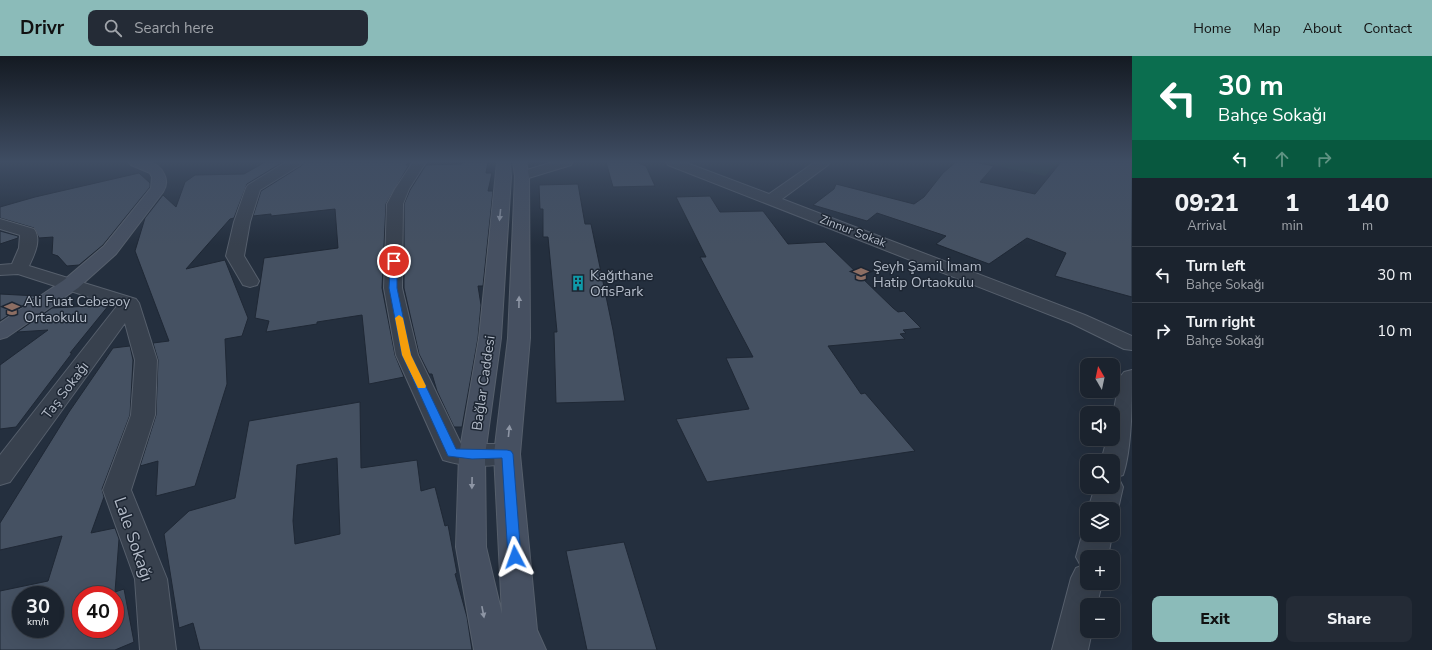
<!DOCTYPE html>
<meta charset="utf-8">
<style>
body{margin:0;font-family:"Nunito Sans",sans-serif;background:#242b36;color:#f1f3f6;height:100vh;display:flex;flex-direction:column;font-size:15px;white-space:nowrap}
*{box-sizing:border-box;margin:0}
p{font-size:13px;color:#a0a4aa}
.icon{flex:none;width:22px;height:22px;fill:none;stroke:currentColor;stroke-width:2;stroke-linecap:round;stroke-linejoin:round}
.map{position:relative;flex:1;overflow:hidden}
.sheet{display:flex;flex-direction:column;background:#1b232e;width:300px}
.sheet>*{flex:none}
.top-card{background:#0b6e4f;color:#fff;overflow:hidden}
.needle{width:26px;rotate:351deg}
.tools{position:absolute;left:1080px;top:302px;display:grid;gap:8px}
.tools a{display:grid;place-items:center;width:40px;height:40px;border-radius:8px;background:#1b232e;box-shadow:0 4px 16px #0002,0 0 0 1px #39404a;font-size:20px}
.speed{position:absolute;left:12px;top:530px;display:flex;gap:8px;font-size:20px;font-weight:700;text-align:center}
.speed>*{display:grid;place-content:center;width:52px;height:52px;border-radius:50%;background:#1b232e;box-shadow:0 4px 16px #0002,0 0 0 1px #39404a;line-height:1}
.speed small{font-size:10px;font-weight:400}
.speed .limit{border:6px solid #d22;background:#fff;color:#111}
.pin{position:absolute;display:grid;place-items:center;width:34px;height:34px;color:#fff;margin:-17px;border:2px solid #fff;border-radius:50%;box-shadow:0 1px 4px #0007}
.me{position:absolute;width:44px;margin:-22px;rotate:356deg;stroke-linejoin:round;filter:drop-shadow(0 0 3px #0008)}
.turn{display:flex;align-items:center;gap:14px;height:84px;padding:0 20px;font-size:18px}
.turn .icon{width:52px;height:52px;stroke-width:2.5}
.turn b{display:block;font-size:28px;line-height:34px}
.lanes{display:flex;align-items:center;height:38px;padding:0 20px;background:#0003;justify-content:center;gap:20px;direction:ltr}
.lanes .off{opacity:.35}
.eta{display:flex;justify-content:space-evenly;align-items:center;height:68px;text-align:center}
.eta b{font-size:24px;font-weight:800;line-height:28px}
.primary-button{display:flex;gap:8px;margin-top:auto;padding:8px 20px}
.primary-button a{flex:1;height:46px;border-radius:8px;background:#8bbbb9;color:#111;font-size:16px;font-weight:800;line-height:46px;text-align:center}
.primary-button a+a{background:#242b36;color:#f1f3f6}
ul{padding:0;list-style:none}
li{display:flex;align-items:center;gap:12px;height:56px;padding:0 20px;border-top:1px solid #39404a}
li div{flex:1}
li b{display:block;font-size:15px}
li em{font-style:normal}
header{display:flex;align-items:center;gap:24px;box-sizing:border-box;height:56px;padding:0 20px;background:#8bbbb9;color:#111}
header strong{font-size:19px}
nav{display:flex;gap:22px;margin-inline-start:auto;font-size:14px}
.search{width:280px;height:36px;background:#242b36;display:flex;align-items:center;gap:10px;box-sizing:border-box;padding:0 14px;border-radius:8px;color:#a0a4aa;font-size:15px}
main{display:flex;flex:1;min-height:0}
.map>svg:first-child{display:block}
</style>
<header>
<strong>Drivr</strong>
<div class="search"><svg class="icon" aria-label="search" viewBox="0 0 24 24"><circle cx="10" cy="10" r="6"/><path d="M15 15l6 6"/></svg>Search here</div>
<nav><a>Home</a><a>Map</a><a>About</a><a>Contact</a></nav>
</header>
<main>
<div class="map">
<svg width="1132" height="594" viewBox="0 0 1132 594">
<rect width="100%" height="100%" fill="#242f3e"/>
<!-- green -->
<path fill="#263c3f" d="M978 106H1076L1132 117V124L1056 108 1045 120Z"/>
<!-- building -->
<path fill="#455162" stroke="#1f2835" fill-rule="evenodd" d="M265 106H283L247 128 234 162 230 163 186 213 225 204 248 262 242 280 225 283 227 328 195 430 156 440 158 405 140 410 156 359 158 304 153 287 169 285 135 195 145 162 163 139 176 151 185 126 195 119 244 118Z
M303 106H408L406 109H409L386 148 382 232 395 299 404 321 369 328 362 259 317 266V268L266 276 269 265 255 262 264 202 338 192 335 153 271 160V158L253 160 261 135 301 110Z
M463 106H488L486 117H492L488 135H493L483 230H478L481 249 478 282 462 371H454L437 335 432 318H429L419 298 404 232V148L410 134 426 109 462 108Z
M606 106H636L646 110 655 130 613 131Z
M956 106H974L994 110 980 126 1035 138 1061 106H1132V241L1055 220 1066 197 1027 182 989 208 936 188 946 180 877 157 867 165 813 149 834 133 836 128 914 148 924 141 943 117Z
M139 117 150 127V131L103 189 79 209 67 210 58 200 52 198 53 181 39 182 34 172 0 162V151L35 141Z
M578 128 585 168H591L613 274 625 345 556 347 554 276H557L548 181H543V153H540L539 129Z
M710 140 720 156 763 155 788 188 825 186 893 252 898 256 904 255 921 272 903 274 906 277 900 278 905 283 828 290 861 338 865 337 915 395 707 426 676 363 749 353 726 302 753 301 700 201H706L676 141Z
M0 175 18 180V182L0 188Z
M0 238 37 240 0 265Z
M109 249 70 297H72L16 371 0 373V309L48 274 17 276 52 252Z
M130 290 133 304 130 359 102 433 104 441 91 477 115 472 119 483 115 536 124 533 134 586 115 594H0V535L48 525 62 480 0 494V467L69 356 113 292ZM21 539H55V573H21ZM81 539H115V573H81Z
M360 346 361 412 417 404 421 435 435 431 445 470 448 469 457 517 455 518 467 561 472 594H200L193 567 179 572 164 478 189 455 235 442 249 365ZM337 402 340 478 295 488 293 465 297 409Z
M624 486 657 594H587L566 495Z"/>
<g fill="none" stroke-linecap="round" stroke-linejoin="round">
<!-- street casing -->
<g stroke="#565f6c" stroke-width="2">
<path id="street" d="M286 106H302L300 109 260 134 250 166 244 200 259 225 257 229 250 231 243 229 226 200 234 166 246 132 248 129Z
M413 106H426L409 133 403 148 402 232 418 299 461 388H507L516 391 520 398 516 405C494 412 465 411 443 404L396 299 384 232 387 148 395 133Z
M553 106H573L571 109 522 124 517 123 515 120 517 117Z
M666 106H684L769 138 815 106H829L828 109 782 143 1085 259 1132 280V294L1124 293 1071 267 668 109Z
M0 163 34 173C42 184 34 199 29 210L136 243 139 247 157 304 155 359 131 434 167 523 176 594H140L135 523 103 434 131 359 135 304 125 267 10 426 0 429V399L117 250 18 218 0 219V209L12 208 19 192 20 179 0 173Z
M1132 314C1132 344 1132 393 1123 419L1114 422 1119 423 1123 431 1118 453 1113 461V453H1088L1095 431H1113V405H1101L1107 383H1113V359L1120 321 1124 316Z
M1086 470 1087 479H1112L1108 501H1087V527H1102L1097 549H1087V575H1092L1088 594H1052L1071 522 1076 512 1081 510 1076 501 1082 479Z"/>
</g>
<!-- secondary casing -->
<g stroke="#565f6c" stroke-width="2">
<path id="secondary" d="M129 106C135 106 143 105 149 106 162 109 171 124 163 136L116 198 78 232 7 281 0 283V267L64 224 104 190 151 132 152 121 150 117 131 109Z
M497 106H510L511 121 501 282 485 399 486 491 502 558 494 398 508 282 515 120 513 106H526L529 120 530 282 520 398 537 574 546 594H510V592V594H474L456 491 459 399 479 282Z"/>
</g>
<!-- street -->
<use href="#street" fill="#38414e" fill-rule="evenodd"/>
<!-- secondary -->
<use href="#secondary" fill="#465061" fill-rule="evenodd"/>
</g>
<!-- one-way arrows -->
<defs><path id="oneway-solid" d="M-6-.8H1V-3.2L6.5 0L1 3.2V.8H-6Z"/></defs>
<g fill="#8e96a5">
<use href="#oneway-solid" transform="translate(500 159) rotate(96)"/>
<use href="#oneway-solid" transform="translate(519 246) rotate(-89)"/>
<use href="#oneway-solid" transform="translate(509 375) rotate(-84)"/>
<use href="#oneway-solid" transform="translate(472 427) rotate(91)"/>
<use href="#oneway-solid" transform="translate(483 556) rotate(79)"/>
</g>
<!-- sky -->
<linearGradient id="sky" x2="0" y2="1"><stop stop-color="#141a22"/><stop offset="0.56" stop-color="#3f4d63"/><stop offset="1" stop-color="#3f4d63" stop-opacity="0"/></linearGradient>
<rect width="1132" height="189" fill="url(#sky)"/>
<!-- route -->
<path fill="#1a73e8" stroke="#114b97" d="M391 203H394L397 205V232L411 299 456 393 507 394 511 395 513 398 521 501 519 505 515 507 510 505 508 501 502 402 472 403 448 400 402 299 389 232Z"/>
<!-- slow -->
<path fill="#f59e0b" d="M399 259 403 262 411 299 426 330 425 332H418L402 299 395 262Z"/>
<!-- icons -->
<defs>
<g id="school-bare" transform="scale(1.2)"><path d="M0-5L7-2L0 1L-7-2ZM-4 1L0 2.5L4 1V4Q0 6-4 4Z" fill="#8d6e63" stroke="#1d2633" stroke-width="2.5" paint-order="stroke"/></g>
<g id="building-bare" transform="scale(1.2)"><path d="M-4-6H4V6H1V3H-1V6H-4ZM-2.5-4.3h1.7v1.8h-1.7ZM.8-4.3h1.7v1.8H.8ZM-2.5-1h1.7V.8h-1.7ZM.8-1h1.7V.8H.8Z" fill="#0f9aa8" stroke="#1d2633" stroke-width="2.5" paint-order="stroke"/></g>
</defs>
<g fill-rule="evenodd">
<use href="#school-bare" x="861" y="218"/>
<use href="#building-bare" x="578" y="227"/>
<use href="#school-bare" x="12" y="253"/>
</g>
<g text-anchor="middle" stroke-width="3" stroke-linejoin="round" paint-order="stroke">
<!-- far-street labels -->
<g font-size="12" fill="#b4bcc9" stroke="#1d2633">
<text transform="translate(853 175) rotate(21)" y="4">Zinnur Sokak</text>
</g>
<!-- poi labels -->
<g font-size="14" fill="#b4bcc9" stroke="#1d2633" text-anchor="start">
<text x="873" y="215">Şeyh Şamil İmam<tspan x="873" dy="16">Hatip Ortaokulu</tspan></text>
<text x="590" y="224">Kağıthane<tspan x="590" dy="16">OfisPark</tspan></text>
<text x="24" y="250">Ali Fuat Cebesoy<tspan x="24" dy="16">Ortaokulu</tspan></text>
</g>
<!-- street labels -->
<g font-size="14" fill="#b4bcc9" stroke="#1d2633">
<text transform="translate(483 327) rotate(-82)" y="5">Bağlar Caddesi</text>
<text transform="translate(65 334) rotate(-53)" y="5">Taş Sokağı</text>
</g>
<!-- near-street labels -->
<g font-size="17" fill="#b4bcc9" stroke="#1d2633">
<text transform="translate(134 483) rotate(71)" y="6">Lale Sokağı</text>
</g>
</g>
</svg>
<div class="tools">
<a><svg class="needle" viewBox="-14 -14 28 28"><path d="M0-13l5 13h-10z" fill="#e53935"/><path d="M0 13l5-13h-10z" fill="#a0a4aa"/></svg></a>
<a><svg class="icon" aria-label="sound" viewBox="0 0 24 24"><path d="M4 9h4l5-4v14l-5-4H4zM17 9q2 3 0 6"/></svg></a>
<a><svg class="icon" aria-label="search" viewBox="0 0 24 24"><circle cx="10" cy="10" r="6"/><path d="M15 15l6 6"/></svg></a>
<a><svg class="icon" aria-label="layers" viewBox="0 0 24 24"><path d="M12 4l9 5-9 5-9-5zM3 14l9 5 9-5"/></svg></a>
<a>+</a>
<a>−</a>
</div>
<div class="speed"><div>30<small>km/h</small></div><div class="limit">40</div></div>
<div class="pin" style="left:394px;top:205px;background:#d93025"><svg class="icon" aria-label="arrive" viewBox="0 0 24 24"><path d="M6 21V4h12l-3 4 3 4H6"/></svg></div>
<svg class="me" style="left:515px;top:501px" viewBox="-20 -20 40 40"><path d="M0-17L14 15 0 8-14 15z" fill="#1a73e8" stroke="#fff" stroke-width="4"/></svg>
</div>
<section class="sheet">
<div class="top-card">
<div class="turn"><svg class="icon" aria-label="left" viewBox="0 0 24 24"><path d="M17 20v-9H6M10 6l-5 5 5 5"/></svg><div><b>30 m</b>Bahçe Sokağı</div></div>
<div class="lanes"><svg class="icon" aria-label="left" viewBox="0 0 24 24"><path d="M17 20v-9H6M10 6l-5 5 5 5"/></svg><svg class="icon off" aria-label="ahead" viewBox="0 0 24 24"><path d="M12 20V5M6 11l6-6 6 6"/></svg><svg class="icon off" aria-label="right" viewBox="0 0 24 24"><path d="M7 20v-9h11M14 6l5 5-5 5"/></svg></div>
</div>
<div class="eta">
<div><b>09:21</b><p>Arrival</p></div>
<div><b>1</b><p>min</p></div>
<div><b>140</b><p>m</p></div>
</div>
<ul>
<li><svg class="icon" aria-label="left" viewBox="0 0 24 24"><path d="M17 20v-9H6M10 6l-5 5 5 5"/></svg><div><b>Turn left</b><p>Bahçe Sokağı</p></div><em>30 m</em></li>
<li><svg class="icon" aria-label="right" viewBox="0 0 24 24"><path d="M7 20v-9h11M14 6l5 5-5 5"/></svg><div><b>Turn right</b><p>Bahçe Sokağı</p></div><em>10 m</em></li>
</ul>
<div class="primary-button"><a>Exit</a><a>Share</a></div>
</section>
</main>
